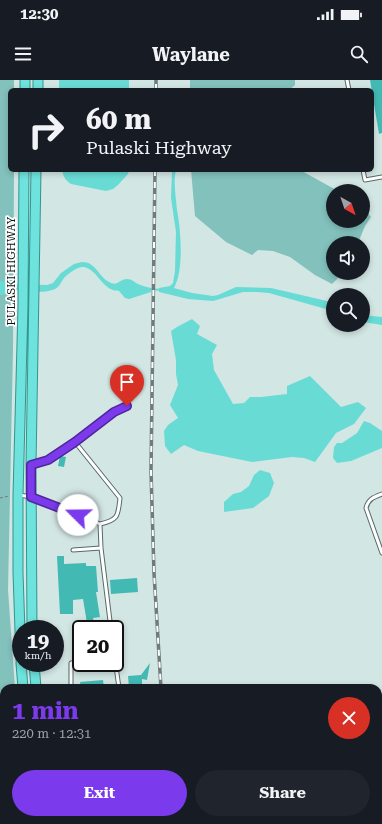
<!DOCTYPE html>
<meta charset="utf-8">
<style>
body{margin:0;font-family:"Roboto Serif",serif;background:#20242c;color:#f1f3f6;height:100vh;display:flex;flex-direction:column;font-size:15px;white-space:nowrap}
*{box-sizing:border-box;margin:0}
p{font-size:13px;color:#9ea1a6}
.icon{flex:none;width:22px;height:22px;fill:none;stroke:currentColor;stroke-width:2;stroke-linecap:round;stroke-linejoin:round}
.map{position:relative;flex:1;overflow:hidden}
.details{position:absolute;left:0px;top:604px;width:382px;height:140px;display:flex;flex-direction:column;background:#171b24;border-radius:12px 12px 0 0;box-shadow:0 2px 6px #0003}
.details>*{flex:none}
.banner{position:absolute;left:8px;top:8px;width:366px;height:84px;border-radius:6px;box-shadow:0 2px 6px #0003;background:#171b24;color:#f1f3f6;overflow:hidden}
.needle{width:26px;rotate:140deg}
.buttons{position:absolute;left:326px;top:104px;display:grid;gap:8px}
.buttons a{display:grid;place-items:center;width:44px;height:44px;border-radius:50%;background:#171b24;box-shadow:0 2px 6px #0003;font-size:20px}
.speed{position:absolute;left:12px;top:540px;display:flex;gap:8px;font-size:20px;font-weight:700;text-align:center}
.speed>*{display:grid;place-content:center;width:52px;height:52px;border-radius:50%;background:#171b24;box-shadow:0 2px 6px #0003;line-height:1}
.speed small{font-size:10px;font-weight:400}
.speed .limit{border:2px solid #111;border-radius:6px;background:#fff;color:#111}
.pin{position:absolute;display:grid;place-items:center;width:34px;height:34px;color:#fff;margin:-41px -17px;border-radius:50% 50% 50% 0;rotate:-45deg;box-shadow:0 0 4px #0007}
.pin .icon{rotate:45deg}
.me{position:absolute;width:44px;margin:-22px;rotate:292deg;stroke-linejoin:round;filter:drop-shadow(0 0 3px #0008)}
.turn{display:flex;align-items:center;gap:14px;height:84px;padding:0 12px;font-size:18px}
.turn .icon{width:52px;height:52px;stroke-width:2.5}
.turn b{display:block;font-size:28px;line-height:34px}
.round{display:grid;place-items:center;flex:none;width:42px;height:42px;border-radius:21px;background:#20242c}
.summary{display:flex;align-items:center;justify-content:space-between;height:68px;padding:0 12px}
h1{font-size:24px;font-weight:700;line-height:30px;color:#7c3aed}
.primary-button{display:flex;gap:8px;margin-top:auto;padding:8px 12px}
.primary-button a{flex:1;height:46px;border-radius:24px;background:#7c3aed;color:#fff;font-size:16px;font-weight:700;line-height:46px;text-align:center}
.primary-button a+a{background:#20242c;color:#f1f3f6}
.status{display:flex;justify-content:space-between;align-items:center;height:28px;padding:0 20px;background:#171b24;direction:ltr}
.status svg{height:11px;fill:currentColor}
header{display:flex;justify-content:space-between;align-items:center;height:52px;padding:0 12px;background:#171b24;font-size:18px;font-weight:700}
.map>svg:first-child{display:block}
</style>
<div class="status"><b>12:30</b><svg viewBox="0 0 49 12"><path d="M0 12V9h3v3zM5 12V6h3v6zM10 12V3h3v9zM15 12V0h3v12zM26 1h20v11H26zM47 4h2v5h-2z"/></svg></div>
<header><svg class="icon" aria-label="menu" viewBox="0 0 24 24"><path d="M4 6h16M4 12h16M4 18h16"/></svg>Waylane<svg class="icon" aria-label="search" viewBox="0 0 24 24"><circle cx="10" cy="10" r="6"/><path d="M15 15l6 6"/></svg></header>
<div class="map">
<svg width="382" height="744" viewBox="0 0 382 744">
<rect width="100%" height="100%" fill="#d2e6e4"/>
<!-- green -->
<path fill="#83c1bd" d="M0 0H14V10H10V90H14L13 269 8 510 15 608H4V740H29L30 744H0Z
M190 0H295V5L289 10 265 8 256 10H190Z
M191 90H300L338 111H333V141H363V127L371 137 365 146 358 163H333V193H343L332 204 315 195 290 177 273 171 258 170 252 175 226 162 195 136Z"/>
<!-- water -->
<path fill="#69dbd5" d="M59 0H129V10H59Z
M62 90H129L128 94 118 105 113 109 106 111 71 104C65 100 63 96 62 90Z
M172 90H176C173 101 176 118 177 130 181 151 184 190 174 208L192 213 213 216 218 215 236 207 271 208 327 221 333 224V231L269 213 257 212H243L213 221 188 219 159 212V208L170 206 173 203 175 191 176 152 171 118Z
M82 182C96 182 98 196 109 202 118 207 119 199 127 199 132 199 134 202 138 204 142 206 147 207 151 208V212L129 219 125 218 119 211C117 210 115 211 113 210 101 206 96 189 84 187 78 186 69 193 65 197 61 201 60 207 55 209 44 214 27 211 15 210L11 214 0 215V201H6L15 204 47 205 53 203 61 193 74 184Z
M363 235 382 237V245L363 242Z
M192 239 200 246 197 254 217 265 212 274 214 290 233 324 244 323 250 317H261L287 314V306L310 296 341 327 358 322 366 328 354 344 336 353 315 382 304 378 292 377 252 382 198 371 184 365 171 374 165 366 164 351 168 345 178 338 170 325 178 305 176 294V280L171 251 177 247Z
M364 341 370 343 382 351V368L351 381 337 383 333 378 334 367 337 363H342L357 353Z
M260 390 270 393 274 403 269 416 253 428 224 432V422L233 414 241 412 249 406 254 395Z"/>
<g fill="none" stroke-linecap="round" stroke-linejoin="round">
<!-- stream -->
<path stroke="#69dbd5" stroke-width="2" d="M149 209 161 210"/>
</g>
<!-- building -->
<path fill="#43b9b4" d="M370 0H382V53L379 54Z
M60 376 66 377 64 387 58 386Z
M57 476H64V484L86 483V486H96L98 512H96L100 537 93 538 94 542 87 543 83 519 73 520V534H60Z
M137 498 138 512 111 514 110 500Z
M150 583 147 600 142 599V607L129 608 128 596 141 595Z
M103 600 104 608H81L80 602Z"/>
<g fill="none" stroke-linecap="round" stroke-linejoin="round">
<!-- service casing -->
<g stroke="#576967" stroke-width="5">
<path id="service" d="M347 0 349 10
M363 90 365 100 382 97
M33 384 48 380 75 362 114 332 127 327
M382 414C374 417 368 419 366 428L382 473
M19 415C47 419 74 433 100 444 119 440 118 435 120 418L75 362
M100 444 101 468 111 549
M73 470 101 468
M115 579 119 608
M71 608V583L81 582
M378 640 382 638
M378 737 382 736
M233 740 234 744
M359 744 370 740"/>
</g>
<!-- trunk casing -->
<g stroke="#33948f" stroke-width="11">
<path id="trunk" d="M25 10V0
M38 10V0
M32 549 31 385 36 90
M21 580 18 493V415L23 226 24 90
M21 583 23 608
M34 583 36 608
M36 740 37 744
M50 740 51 744"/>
</g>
<!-- path -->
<path stroke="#6e7b7a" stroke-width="1" stroke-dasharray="3 2" stroke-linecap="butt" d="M0 418 9 416"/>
<!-- service -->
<use href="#service" stroke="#fff" stroke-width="3"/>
<!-- trunk -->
<use href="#trunk" stroke="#6ee2dc" stroke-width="9"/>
<!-- rail casing -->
<g stroke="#6e7b7a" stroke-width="3.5">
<path id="rail" d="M156 10V0
M155 90 151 391 154 493 161 608
M175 740V744"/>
</g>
<!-- rail -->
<use href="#rail" stroke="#fff" stroke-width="2" stroke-dasharray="6" stroke-linecap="butt"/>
</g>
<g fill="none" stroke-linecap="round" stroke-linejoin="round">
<!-- route casing -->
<g stroke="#51269a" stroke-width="10">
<path id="route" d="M78 435 31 417V385L48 380 75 362 114 332 127 326"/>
</g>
<!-- route -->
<use href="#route" stroke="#7c3aed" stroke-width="7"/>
</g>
<g text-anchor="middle" stroke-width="3.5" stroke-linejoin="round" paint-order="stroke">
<!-- street labels -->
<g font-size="11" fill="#080f0e" stroke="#fff">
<text transform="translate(11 191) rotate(-90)" y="4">PULASKI HIGHWAY</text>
</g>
</g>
</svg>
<div class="buttons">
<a><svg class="needle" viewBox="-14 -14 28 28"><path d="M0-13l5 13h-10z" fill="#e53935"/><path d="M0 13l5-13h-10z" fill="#9ea1a6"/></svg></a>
<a><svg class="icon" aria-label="sound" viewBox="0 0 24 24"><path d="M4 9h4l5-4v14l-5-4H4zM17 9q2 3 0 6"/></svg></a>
<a><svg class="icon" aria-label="search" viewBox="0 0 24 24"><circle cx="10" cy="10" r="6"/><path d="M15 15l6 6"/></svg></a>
</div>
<div class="speed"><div>19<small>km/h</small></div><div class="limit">20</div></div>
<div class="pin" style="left:127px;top:326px;background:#d93025"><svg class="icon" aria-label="arrive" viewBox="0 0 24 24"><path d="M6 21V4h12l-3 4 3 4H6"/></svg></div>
<svg class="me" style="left:78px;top:435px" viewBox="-20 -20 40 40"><circle r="19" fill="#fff"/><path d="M0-13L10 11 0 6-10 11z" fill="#7c3aed"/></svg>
<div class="banner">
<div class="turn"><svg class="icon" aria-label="right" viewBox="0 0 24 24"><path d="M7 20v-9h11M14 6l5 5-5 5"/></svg><div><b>60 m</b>Pulaski Highway</div></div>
</div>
<section class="details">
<div class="summary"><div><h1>1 min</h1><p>220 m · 12:31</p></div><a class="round" style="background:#d93025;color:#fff"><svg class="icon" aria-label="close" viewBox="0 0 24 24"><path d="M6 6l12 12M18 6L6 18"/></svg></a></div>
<div class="primary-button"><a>Exit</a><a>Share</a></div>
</section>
</div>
